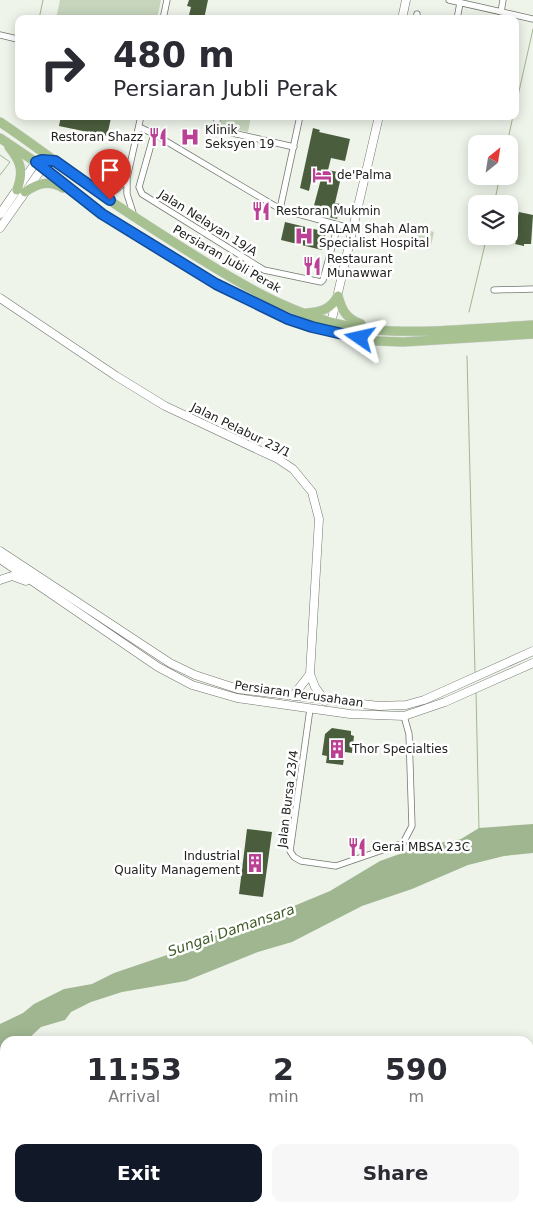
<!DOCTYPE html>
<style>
body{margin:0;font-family:"DejaVu Sans",sans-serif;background:#f7f7f7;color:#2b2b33;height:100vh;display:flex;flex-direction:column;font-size:19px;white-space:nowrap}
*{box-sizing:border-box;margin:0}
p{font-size:16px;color:#7c7c81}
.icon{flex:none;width:28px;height:28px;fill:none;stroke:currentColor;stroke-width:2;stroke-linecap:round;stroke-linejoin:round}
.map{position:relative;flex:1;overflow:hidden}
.drawer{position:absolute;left:0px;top:1036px;width:534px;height:176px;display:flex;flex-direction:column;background:#fff;border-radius:15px 15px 0 0;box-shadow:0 2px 12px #0003}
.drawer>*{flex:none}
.banner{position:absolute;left:15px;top:15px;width:504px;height:105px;border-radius:10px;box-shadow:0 2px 12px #0003;background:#fff;color:#2b2b33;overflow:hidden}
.needle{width:32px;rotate:30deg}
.tools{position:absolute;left:468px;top:135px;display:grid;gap:10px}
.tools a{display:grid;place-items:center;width:50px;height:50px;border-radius:10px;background:#fff;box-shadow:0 2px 12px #0003;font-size:25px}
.pin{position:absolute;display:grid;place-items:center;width:42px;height:42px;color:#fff;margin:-51px -21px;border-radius:50% 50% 50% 0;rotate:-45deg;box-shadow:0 0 5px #0007}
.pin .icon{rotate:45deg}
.me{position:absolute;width:55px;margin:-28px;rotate:281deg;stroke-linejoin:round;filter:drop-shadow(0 0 4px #0008)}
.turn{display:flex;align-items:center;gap:18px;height:105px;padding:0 15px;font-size:22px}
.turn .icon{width:65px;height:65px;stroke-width:2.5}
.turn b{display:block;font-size:35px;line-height:42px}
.eta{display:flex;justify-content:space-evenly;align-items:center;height:85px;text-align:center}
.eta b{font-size:30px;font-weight:700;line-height:35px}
.cta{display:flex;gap:10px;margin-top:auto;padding:10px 15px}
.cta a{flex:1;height:58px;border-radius:10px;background:#111827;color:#fff;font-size:20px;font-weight:700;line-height:58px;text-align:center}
.cta a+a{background:#f7f7f7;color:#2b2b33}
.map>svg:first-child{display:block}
</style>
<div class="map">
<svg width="533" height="1212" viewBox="0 0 533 1212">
<rect width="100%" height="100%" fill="#eef4ea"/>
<!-- green -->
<path fill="#c6d5bc" d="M60 0H161L157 19H56Z
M222 116H251L248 132 220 126Z
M412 226 434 232 430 250 407 245Z"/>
<!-- water -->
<path fill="#a0b691" d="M533 824V853L504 856 468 865 412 889 362 906 292 942 258 952 186 981 122 992 91 1002 71 1012 65 1020 41 1027 26 1041H5V1176L0 1170V1024L23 1013 34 1004 64 989 92 984 114 973 170 954 196 942 253 923 330 891 380 861 422 846 461 839 479 828Z
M31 1208H121L123 1212H34Z"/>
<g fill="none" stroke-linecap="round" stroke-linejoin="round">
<!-- stream -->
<path stroke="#a0b691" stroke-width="1" d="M39 19 43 0
M515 109 533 29
M18 115 19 113
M507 144 513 116
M0 155 10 162 0 175
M494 204 500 176
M469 312 487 236
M467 356 475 672
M476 691 479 830"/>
</g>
<!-- building -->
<path fill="#4a5d3c" d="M189 0H208L204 19H188L191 7 187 6Z
M61 116 111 118 107 136 59 126Z
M313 128 320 130 319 132 350 139 345 161 331 158 328 170 342 173 335 203 340 204 337 219 312 213 321 179 312 177 309 191 300 188Z
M519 212 533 215 531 244H524V246L515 244 516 242 512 240Z
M285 222 326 232 322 250 281 240Z
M332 728 351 731V735L354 736 352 753 345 752 343 765 326 763 327 756 322 755 325 734Z
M247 829 272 832 263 897 239 894Z"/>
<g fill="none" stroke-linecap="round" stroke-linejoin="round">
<!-- street casing -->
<g stroke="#71776e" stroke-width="7">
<path id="street" d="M449 0 533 19
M501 12 503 0
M163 19 167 0
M416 19 417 14
M457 19 460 3
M0 35 17 39
M218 116 216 125 219 130 294 147
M139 127 154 134 280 209 353 229
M154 134 139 187 142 194 264 270 321 282 323 280 338 225
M101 192C114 195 120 187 127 178
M280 209 300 116
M134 216 127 194V178L141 116
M494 290 533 289
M310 709 290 851 294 857 301 861 336 866 403 843 412 826 409 734 404 716"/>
</g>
<!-- secondary casing -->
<g stroke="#71776e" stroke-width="9">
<path id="secondary" d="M402 19 406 0
M0 214 36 162
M0 228 43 167
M0 298 116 376 165 406 278 459 293 469 312 492 319 519 310 674 315 687 325 701
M331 323 379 116
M0 551 170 663 195 675 238 689 379 706 406 705 424 700 533 651
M0 559 158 667 192 685 237 698 350 714 404 716 445 702 533 663
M0 580 12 576 26 581
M293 696 310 674"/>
</g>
<!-- primary casing -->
<g stroke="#d2d3d2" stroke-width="10">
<path id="primary" d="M0 122C33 144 64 168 96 191 127 213 161 234 194 255 250 290 307 324 374 330 426 334 481 328 533 325
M0 138 43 167 103 214 217 284 288 319 332 332 378 341 403 342 533 334
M9 147C21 162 24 171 17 190
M25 192C38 183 49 180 63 188
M338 296C342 311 346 318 361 324
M307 313C321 312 331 309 338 296"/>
</g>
<!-- street -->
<use href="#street" stroke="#fff" stroke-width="5.5"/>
<!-- secondary -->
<use href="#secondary" stroke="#fff" stroke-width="8"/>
<!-- primary -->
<use href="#primary" stroke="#a7c191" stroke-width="9"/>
</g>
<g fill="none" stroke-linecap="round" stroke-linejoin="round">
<!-- route casing -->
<g stroke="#114b97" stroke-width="12">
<path id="route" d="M110 200 55 161 42 160 36 162 102 214 216 284 288 319 312 327 360 338"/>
</g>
<!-- route -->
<use href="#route" stroke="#1a73e8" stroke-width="9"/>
</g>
<!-- icons -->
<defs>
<g id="restaurant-bare" transform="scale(1.5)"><path d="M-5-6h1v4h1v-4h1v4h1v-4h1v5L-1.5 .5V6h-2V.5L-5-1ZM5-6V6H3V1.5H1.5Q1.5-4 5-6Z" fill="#bb4194" stroke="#fff" stroke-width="2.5" paint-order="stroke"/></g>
<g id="hospital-bare" transform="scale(1.5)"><path d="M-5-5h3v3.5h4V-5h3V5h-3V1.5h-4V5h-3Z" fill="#bb4194" stroke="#fff" stroke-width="2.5" paint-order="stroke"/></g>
<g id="hotel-bare" transform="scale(1.5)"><path d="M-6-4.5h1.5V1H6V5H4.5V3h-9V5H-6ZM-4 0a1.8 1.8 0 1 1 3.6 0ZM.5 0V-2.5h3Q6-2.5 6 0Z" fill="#bb4194" stroke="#fff" stroke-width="2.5" paint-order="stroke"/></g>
<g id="building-bare" transform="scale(1.5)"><path d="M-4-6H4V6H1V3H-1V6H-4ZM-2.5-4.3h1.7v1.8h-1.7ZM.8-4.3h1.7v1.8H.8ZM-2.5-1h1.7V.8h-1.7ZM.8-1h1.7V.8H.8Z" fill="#bb4194" stroke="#fff" stroke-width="2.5" paint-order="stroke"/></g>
</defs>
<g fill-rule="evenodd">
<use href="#restaurant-bare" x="158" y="137"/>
<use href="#hospital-bare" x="190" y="137"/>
<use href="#hotel-bare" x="322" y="175"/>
<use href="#restaurant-bare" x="261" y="211"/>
<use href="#hospital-bare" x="304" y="236"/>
<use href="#restaurant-bare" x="312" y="266"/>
<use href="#building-bare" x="337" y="749"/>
<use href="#restaurant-bare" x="357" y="847"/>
<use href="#building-bare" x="255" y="863"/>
</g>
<g text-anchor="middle" stroke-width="5" stroke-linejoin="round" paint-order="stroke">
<!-- poi labels -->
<g font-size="12" fill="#20221f" stroke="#fff" text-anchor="start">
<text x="205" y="134">Klinik<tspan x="205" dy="14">Seksyen 19</tspan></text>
<text x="143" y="141" text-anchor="end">Restoran Shazz</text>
<text x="337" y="179">de'Palma</text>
<text x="276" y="215">Restoran Mukmin</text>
<text x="319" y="233">SALAM Shah Alam<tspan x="319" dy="14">Specialist Hospital</tspan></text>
<text x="327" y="263">Restaurant<tspan x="327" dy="14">Munawwar</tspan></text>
<text x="352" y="753">Thor Specialties</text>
<text x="372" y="851">Gerai MBSA 23C</text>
<text x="240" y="860" text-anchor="end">Industrial<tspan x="240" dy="14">Quality Management</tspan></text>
</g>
<!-- street labels -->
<g font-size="12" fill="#20221f" stroke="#fff">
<text transform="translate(208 223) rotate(32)" y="4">Jalan Nelayan 19/A</text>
<text transform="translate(227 259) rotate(30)" y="4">Persiaran Jubli Perak</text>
<text transform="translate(241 430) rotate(26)" y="4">Jalan Pelabur 23/1</text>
<text transform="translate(299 694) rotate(8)" y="4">Persiaran Perusahaan</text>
<text transform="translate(288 799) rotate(-83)" y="4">Jalan Bursa 23/4</text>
</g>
<!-- water labels -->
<g font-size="14" font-style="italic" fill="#3e5b26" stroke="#fff">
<text transform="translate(231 930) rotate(-19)" y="5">Sungai Damansara</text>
</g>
</g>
</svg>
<div class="tools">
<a><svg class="needle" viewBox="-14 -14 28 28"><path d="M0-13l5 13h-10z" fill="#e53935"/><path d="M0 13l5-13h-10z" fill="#7c7c81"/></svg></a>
<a><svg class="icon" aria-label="layers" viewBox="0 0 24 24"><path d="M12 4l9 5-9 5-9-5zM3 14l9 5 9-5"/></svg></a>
</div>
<div class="pin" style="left:110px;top:200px;background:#d93025"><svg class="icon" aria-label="arrive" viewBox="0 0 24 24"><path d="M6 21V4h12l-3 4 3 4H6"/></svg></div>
<svg class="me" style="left:360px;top:338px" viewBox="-20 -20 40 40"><path d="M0-17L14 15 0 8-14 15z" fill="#1a73e8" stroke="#fff" stroke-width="4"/></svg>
<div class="banner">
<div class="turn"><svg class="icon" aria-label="right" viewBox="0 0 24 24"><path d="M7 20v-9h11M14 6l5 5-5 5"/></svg><div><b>480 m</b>Persiaran Jubli Perak</div></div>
</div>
<section class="drawer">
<div class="eta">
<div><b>11:53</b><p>Arrival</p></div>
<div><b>2</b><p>min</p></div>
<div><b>590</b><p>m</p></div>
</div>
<div class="cta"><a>Exit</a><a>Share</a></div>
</section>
</div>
